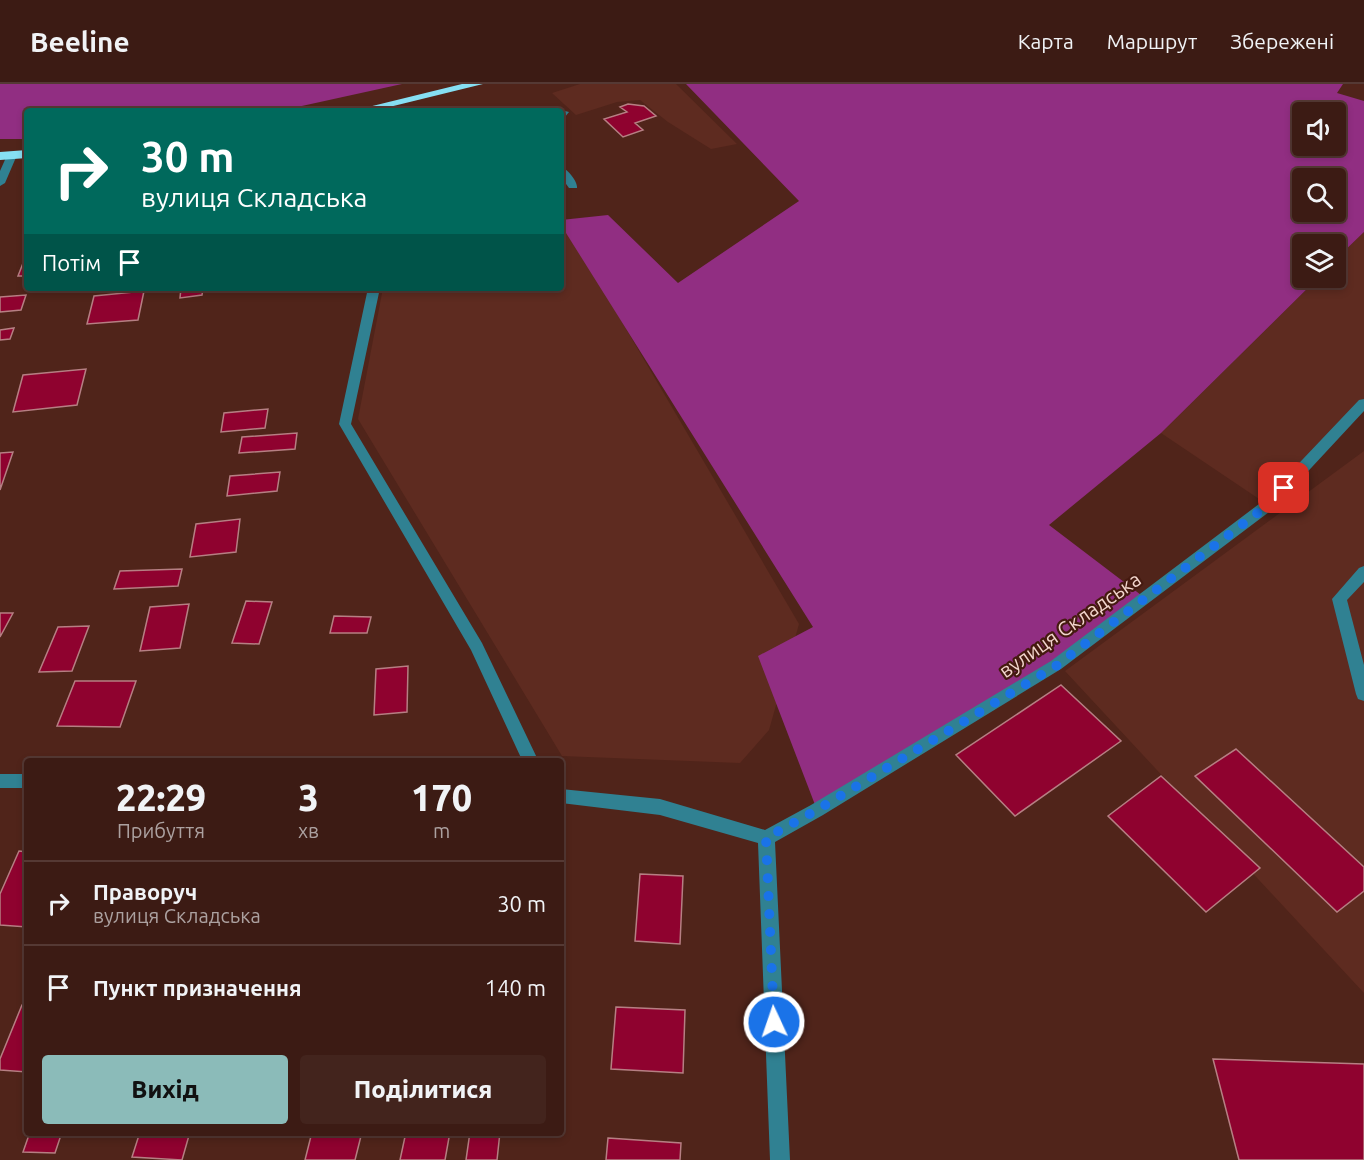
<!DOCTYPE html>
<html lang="uk">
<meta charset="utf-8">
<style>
body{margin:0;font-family:Ubuntu,sans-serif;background:#43241d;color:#f1f3f6;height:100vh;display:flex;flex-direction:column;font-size:22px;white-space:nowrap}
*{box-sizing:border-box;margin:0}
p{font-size:20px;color:#aca1a0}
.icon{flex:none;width:33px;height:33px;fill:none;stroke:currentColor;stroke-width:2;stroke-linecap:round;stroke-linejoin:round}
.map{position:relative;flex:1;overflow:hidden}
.details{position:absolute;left:24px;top:674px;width:540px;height:378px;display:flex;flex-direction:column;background:#3c1b14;border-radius:6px;box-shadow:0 3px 9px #0003,0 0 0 2px #553934}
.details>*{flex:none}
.hud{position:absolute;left:24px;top:24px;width:540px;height:183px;border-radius:6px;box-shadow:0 3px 9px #0003,0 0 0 2px #553934;background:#00695c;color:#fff;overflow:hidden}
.fabs{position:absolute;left:1292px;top:18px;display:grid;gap:12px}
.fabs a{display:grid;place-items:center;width:54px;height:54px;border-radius:6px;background:#3c1b14;box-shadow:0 3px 9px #0003,0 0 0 2px #553934;font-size:30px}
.pin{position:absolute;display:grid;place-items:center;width:51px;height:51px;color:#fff;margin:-26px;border-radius:12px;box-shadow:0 3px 9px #0006}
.me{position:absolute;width:66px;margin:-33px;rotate:357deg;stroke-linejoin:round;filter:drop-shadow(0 0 4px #0008)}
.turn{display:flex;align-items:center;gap:21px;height:126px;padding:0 18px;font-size:27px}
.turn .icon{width:78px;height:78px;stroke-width:2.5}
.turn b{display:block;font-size:42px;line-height:51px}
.then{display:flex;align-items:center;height:57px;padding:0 18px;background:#0003;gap:12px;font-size:22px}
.eta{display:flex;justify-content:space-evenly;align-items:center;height:102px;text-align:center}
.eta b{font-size:36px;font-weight:800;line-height:42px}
.primary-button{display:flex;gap:12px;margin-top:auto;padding:12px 18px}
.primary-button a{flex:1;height:69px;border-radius:6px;background:#8bbbb9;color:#111;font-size:24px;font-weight:800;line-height:69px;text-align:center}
.primary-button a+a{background:#43241d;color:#f1f3f6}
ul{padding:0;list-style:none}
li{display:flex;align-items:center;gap:18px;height:84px;padding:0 18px;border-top:2px solid #553934}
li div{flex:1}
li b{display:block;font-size:22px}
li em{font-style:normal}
header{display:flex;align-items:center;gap:36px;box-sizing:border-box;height:84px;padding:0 30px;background:#3c1b14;border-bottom:2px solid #553934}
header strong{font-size:28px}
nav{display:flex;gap:33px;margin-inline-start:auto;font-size:21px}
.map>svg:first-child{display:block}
</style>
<header>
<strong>Beeline</strong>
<nav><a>Карта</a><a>Маршрут</a><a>Збережені</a></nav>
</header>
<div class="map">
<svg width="1364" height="1076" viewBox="0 0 1364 1076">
<rect width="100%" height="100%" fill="#50241a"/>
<!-- built -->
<path fill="#5e2b20" d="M580 0H676L737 60 711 65 668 38 640 16 617 18 576 31 552 9Z
M561 134 799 540 769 646 740 679 562 672 358 335 383 204H561Z
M1364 148V319L1268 421 1161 349 1318 194H1335V176Z
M1364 367V909L1065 587Z"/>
<!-- forest -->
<path fill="#912e82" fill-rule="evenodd" d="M0 0H402L279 27H27V55H0Z
M686 0H1343L1337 9 1364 17V148L1335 176V160H1302V194H1318L1161 349 1049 441 1145 514 1056 581 817 726 758 572 813 543 561 141V136L608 131 678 199 799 117ZM1302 28H1335V62H1302ZM1302 94H1335V128H1302Z"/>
<!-- building -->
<path fill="#8f022f" stroke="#b67f83" stroke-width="1.5" d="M628 20 644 22 656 32 635 39 643 46 623 53 604 35 627 28 620 23Z
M27 169V192H18Z
M181 204H203L202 211 180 214Z
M144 207 138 236 87 240 94 212Z
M26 211 21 226 0 228V213Z
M14 244 10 255 0 256V246Z
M86 285 77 321 13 328 23 291Z
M268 325 265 344 221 348 224 329Z
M297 349 295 365 239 369 242 353Z
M13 368 0 406V369Z
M280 388 277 407 227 412 230 392Z
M240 435 236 468 190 473 196 440Z
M182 485 178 502 114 505 120 487Z
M246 517 272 518 259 560 232 559Z
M189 520 180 564 140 567 150 523Z
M0 529H13L0 553Z
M334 532 371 533 367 549H330Z
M89 542 72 587 39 588 58 543Z
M408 582 407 628 374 631 376 585Z
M75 597H136L120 643 57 642Z
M1061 601 1121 657 1015 732 956 671Z
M1236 665 1364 783V807L1337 828 1195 692Z
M1161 692 1260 784 1206 828 1108 732Z
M19 767 27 768V843L0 841V810Z
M640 790 683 792 680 860 635 857Z
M22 921H27V988L0 986V975Z
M616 923 685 926 683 989 611 985Z
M1213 975 1364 980V1076H1239Z
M30 1048H62L55 1069 23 1068Z
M140 1048H190L182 1076 132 1073Z
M312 1048H362L355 1076H305Z
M406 1048H450L445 1076H400Z
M470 1048H500L497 1076H466Z
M608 1054 681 1059 680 1076H606Z"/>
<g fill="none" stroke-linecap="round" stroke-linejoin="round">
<!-- minor -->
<path fill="#308192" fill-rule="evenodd" d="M561 26 569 28 564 34 561 35Z
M8 69 17 71 5 99 0 102V87Z
M561 83C568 85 578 98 577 104H569L561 93Z
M368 204H380L351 340 482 559 538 676H522L471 566 339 340Z
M1364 315V327L1273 425 1061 585 823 731 775 758 790 1076H770L758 759 660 731 561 719V705L660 715 765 746 811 721 1051 577 1263 417 1359 316Z
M1364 482V498L1347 516 1364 581V617L1358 615 1356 610 1332 515 1359 484Z
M0 690H27V704H0Z"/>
<!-- highway -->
<path fill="#86dff3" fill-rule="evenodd" d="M462 0H483L373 27H352Z
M27 66V74L0 76V68Z"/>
</g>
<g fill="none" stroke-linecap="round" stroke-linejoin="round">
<!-- route -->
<path stroke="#1a73e8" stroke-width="10" stroke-dasharray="0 18" d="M774 938 766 754 817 726 1056 582 1268 421 1284 404"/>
</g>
<g text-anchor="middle" stroke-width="4.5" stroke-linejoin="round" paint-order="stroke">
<!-- street labels -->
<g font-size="20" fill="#f3d6ce" stroke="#451a10">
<text transform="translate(1070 541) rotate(-35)" y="7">вулиця Складська</text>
</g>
</g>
</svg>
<div class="fabs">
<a><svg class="icon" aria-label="sound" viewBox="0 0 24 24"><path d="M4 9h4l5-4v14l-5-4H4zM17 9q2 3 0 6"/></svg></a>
<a><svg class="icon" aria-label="search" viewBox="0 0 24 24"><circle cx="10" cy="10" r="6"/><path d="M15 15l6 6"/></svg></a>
<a><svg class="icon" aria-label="layers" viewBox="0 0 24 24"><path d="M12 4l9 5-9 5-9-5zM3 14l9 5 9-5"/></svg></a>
</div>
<div class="pin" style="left:1284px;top:404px;background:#d93025"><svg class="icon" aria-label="arrive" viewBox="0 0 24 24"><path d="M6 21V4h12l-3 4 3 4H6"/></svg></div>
<svg class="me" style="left:774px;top:938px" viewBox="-20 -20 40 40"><circle r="17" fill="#1a73e8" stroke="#fff" stroke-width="3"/><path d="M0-11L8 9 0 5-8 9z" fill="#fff"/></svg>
<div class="hud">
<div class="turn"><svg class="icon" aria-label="right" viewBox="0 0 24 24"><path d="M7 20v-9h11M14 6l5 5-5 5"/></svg><div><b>30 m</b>вулиця Складська</div></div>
<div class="then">Потім<svg class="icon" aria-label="arrive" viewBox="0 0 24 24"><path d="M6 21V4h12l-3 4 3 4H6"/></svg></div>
</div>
<section class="details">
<div class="eta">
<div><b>22:29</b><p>Прибуття</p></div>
<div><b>3</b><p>хв</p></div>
<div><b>170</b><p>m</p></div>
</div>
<ul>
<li><svg class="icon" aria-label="right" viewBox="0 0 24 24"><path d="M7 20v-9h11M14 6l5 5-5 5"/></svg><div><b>Праворуч</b><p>вулиця Складська</p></div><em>30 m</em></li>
<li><svg class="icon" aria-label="arrive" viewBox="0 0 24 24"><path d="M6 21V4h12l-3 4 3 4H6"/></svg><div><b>Пункт призначення</b></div><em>140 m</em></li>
</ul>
<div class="primary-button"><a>Вихід</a><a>Поділитися</a></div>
</section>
</div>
